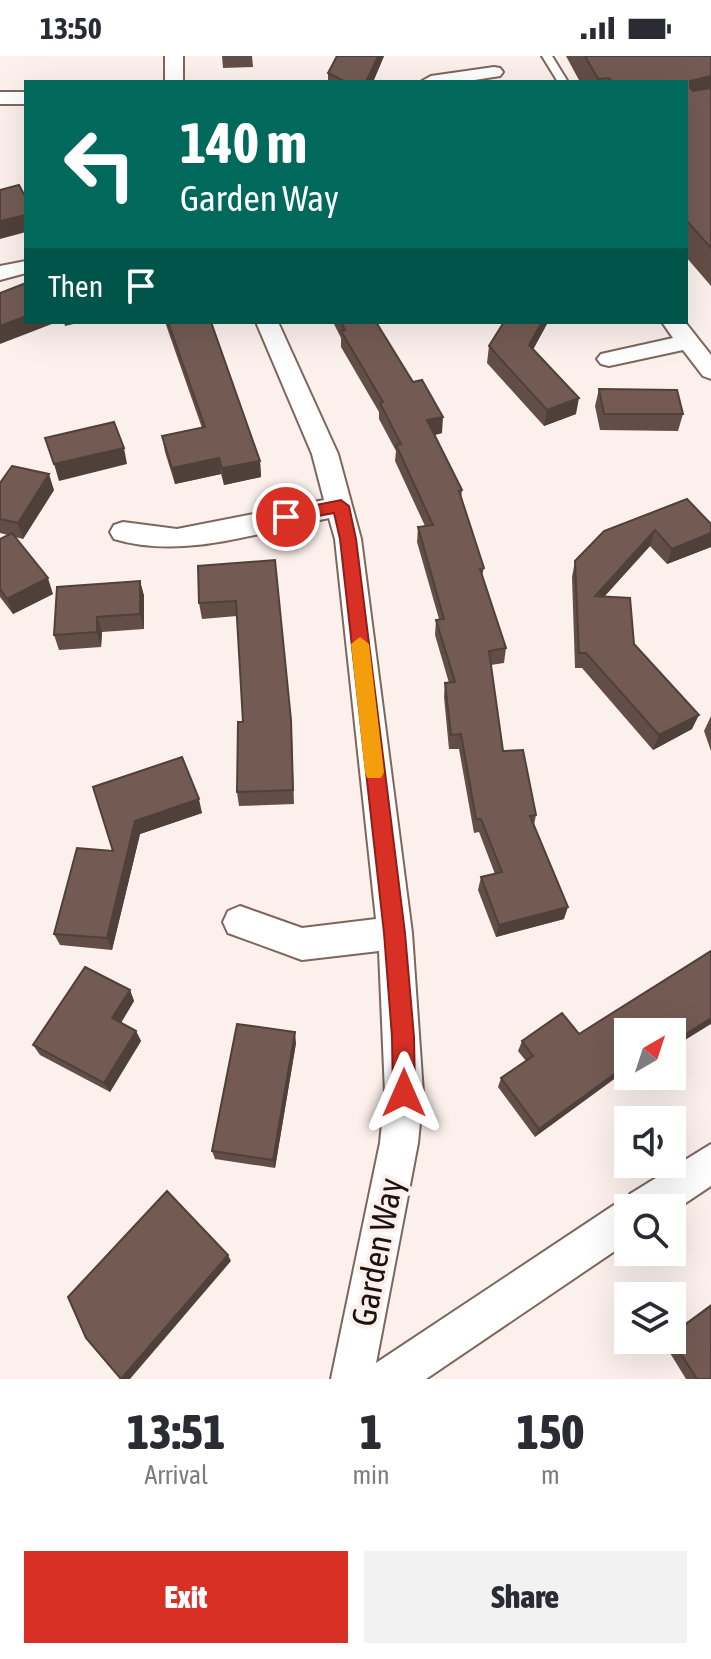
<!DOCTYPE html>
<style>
body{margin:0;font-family:"Asap Condensed",sans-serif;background:#f2f2f3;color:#2b2b33;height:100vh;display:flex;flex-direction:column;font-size:30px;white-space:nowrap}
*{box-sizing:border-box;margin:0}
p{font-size:26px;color:#7c7c81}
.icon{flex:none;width:44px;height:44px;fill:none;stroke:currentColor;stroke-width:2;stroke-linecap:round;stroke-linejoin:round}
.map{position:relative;height:1323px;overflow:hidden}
.side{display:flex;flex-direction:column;background:#fff;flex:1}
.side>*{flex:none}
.banner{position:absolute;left:24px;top:24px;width:664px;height:244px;border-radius:0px;box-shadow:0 8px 32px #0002;background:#00695c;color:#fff;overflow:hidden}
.needle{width:52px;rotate:39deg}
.tools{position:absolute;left:614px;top:962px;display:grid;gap:16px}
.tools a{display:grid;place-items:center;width:72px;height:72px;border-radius:0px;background:#fff;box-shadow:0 8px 32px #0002;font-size:40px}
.pin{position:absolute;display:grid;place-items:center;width:68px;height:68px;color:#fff;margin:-34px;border:4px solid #fff;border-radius:50%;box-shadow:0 2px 8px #0007}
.me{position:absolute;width:88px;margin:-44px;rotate:0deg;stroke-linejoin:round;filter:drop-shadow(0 0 6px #0008)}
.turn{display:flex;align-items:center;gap:28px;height:168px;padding:0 24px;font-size:36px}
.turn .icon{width:104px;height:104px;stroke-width:2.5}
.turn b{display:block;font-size:56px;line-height:68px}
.then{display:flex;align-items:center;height:76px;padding:0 24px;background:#0003;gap:16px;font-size:30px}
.eta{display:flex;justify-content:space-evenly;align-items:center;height:136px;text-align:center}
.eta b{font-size:48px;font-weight:800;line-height:56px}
.action{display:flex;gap:16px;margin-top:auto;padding:16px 24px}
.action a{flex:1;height:92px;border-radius:0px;background:#d93025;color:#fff;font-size:32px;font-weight:800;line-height:92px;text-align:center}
.action a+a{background:#f2f2f3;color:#2b2b33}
.status{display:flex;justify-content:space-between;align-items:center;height:56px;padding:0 40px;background:#fff;direction:ltr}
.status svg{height:22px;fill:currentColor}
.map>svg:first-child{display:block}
</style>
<div class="status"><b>13:50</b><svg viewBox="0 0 49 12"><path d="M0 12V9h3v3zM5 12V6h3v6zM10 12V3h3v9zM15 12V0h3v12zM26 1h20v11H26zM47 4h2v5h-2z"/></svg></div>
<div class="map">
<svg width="711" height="1323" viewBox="0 0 711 1323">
<rect width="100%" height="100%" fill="#fbf0ec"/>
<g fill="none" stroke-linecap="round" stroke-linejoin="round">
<!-- lane casing -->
<g stroke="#7e665d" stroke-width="4">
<path id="lane" d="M542 0H552L568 26H558Z"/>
</g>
<!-- street casing -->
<g stroke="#7e665d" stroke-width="4">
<path id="street" d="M165 0H183V26H165Z
M494 11 500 12 503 16 500 20 462 26 422 25 431 20Z
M0 36H26V48H0Z
M26 205V217L0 224V210Z
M256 266H278L338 398 361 483 412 877 423 1037 418 1087 376 1307 614 1149 628 1143 630 1138 711 1088V1130L672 1156V1152H628V1186L426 1323H331L380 1087 385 1037 379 895 302 904 228 877 223 866 228 855 240 850 302 872 376 863 335 483 329 462C260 476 184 504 114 483L110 476 114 469 123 466 177 473 324 444 312 398Z
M662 266H685L711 299V323L703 320 683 294 609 310 601 308 597 303 601 298 673 282Z"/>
</g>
<!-- lane -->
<use href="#lane" fill="#fff" fill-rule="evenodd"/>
<!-- street -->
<use href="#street" fill="#fff" fill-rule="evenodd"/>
</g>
<!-- wall -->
<path fill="#634e47" d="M222 0H252L253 11 223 12Z
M384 0 373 26H328V17Z
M566 0H711V230L686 201V26H580Z
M165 266H211L260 405 261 421 224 429 221 418 175 428 165 396 162 380 202 372Z
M333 266H376L442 377 435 379 462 434 461 443 484 512 482 520 506 592 504 607 491 609 503 695 536 759 534 769 564 863 496 881 478 834 481 821 495 818 479 776 474 777 459 693H449L444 641 445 627H449L435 579 436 564 439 563 417 486 418 471 425 470 395 405 396 395 379 363V356L341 291V282Z
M504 266H548L533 293 576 358 544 370 487 307 489 290Z
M599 333 683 358 678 375 600 374 595 350Z
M0 427 54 434 23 483 15 481 53 538 13 558 0 541V483L8 479 0 477Z
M711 468V491L667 508 650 490 604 541 634 588 692 673 653 694 582 612H575L572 521 575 505 604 475Z
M275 504 292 679 294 748 239 750 237 736 243 666 237 560 202 563 199 547Z
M140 525 144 540V573L102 576 101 591 59 594 54 579Z
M711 660V695L704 675Z
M182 701 202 757 140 778 112 894 60 889 54 878Z
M130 934 134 945 121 967 136 975 141 985 110 1036 40 999 33 989Z
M628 976 535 1081 498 1031 501 1022 526 1005 518 995 522 985 579 978Z
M296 987 275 1112 215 1103 212 1095Z
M711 1248V1323H686L662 1284H672V1277Z"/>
<!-- shaded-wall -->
<path fill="#50403a" d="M378 0H384L373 26H366Z
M711 20V44L686 52 690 25Z
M26 159V176L0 183V165Z
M26 260V266H57L0 288V270Z
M64 266H82L65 270Z
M542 266H548L527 305 529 289Z
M579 342 576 358 544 370 547 354Z
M443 361 442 377 426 381 427 364Z
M124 392 127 408 59 425 54 408Z
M219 402 221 418 175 428 172 412Z
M260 405 261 421 224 429 222 412Z
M49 418 54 434 23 483 18 467Z
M655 474 650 490 591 555 595 540Z
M711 477V491L667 508 672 493Z
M48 522 53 538 13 558 7 543Z
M140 525 144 540V573L140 558Z
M97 561 102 576 101 591 97 576Z
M699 659 692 673 653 694 659 679Z
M199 743 202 757 140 778 112 894 107 882 135 765Z
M568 851 564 863 496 881 499 869Z
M130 934 134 945 117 973 112 962Z
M711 962V968L672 992V987Z
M136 975 141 985 110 1036 104 1027Z
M295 976 296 987 275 1112 273 1104Z
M628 1008V1013L535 1081 539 1073Z
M228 1199 231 1205 130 1323H121Z"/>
<!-- building -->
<path fill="#735b53" stroke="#50403a" stroke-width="2" d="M337 0H378L366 26H346L328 17Z
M585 0H711V20L690 25V32L693 35 711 32V192L686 164V26H612L609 22 598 23Z
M19 129 26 142V159L0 165V134Z
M26 227V260L0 270V237Z
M168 266H211L260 405 222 412 219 402 172 412 162 380 205 371Z
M341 266H376L413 326 422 324 443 361 427 364 462 434 459 435 484 512 480 513 506 592 489 595 503 695 523 694 536 759 530 760 568 851 499 869 481 821 502 816 481 763H476L461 678 451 679 445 627 455 626 436 564 444 563 418 471 433 469 396 389 401 388 380 347 383 346 341 275 345 274Z
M504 266H542L529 289 579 342 547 354 489 290Z
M599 333 677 334 683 358H604Z
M114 366 124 392 54 408 45 382Z
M12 410 49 418 18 467 0 463V427Z
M687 443 711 468V477L672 493 655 474 595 540 630 542 634 588 699 659 659 679 586 597H579L575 505 604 475Z
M12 477 48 522 7 543 0 533V483Z
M275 504 291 664 293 734 237 736 238 666H243L236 545 199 547 198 510Z
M140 525V558L97 561V576L54 579 57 531Z
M182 701 199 743 135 765 107 882 54 878 77 792 113 795 93 731Z
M711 895V962L672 987V976H628V1008L539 1073 501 1022 533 1000 522 985 562 957 579 978Z
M85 911 130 934 112 962 136 975 104 1027 33 989Z
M237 968 295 976 273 1104 212 1095Z
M167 1135 228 1199 121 1323 86 1282 68 1241Z
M711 1250V1323H697L672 1284V1278Z"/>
<!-- route -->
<path fill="#d93025" stroke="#8d1f18" stroke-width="2" d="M341 444 349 450 356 483 405 877 414 981 415 1037 412 1045 404 1048 396 1045 393 1037 392 981 384 877 340 483 334 457 286 466 278 461 286 455Z"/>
<!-- slow -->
<path fill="#f59e0b" d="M360 581 369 588 384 716 381 722H367L365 716 351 588Z"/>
<g text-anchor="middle" stroke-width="8" stroke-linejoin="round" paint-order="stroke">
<!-- near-street labels -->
<g font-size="34" fill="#1b120f" stroke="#fbf0ec">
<text transform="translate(377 1196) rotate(-79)" y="12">Garden Way</text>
</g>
</g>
</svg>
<div class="tools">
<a><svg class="needle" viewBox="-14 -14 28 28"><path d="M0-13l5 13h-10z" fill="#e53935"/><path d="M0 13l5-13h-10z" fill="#7c7c81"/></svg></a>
<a><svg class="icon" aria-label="sound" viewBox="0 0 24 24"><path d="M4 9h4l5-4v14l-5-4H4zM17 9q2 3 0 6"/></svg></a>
<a><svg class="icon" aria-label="search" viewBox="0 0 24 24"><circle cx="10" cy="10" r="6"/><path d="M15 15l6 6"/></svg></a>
<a><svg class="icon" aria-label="layers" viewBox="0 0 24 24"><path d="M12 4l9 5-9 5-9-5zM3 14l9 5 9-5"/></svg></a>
</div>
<div class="pin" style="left:286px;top:461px;background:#d93025"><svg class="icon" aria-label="arrive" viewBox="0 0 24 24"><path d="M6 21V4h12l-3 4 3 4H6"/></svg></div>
<svg class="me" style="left:404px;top:1037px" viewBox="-20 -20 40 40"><path d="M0-17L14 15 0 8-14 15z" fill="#d93025" stroke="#fff" stroke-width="4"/></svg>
<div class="banner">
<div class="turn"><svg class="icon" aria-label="left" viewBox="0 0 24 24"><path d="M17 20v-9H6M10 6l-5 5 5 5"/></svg><div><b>140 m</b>Garden Way</div></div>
<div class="then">Then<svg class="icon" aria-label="arrive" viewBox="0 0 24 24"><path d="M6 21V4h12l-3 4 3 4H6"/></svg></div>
</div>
</div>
<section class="side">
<div class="eta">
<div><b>13:51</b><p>Arrival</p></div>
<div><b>1</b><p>min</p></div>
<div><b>150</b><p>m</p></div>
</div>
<div class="action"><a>Exit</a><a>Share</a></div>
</section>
